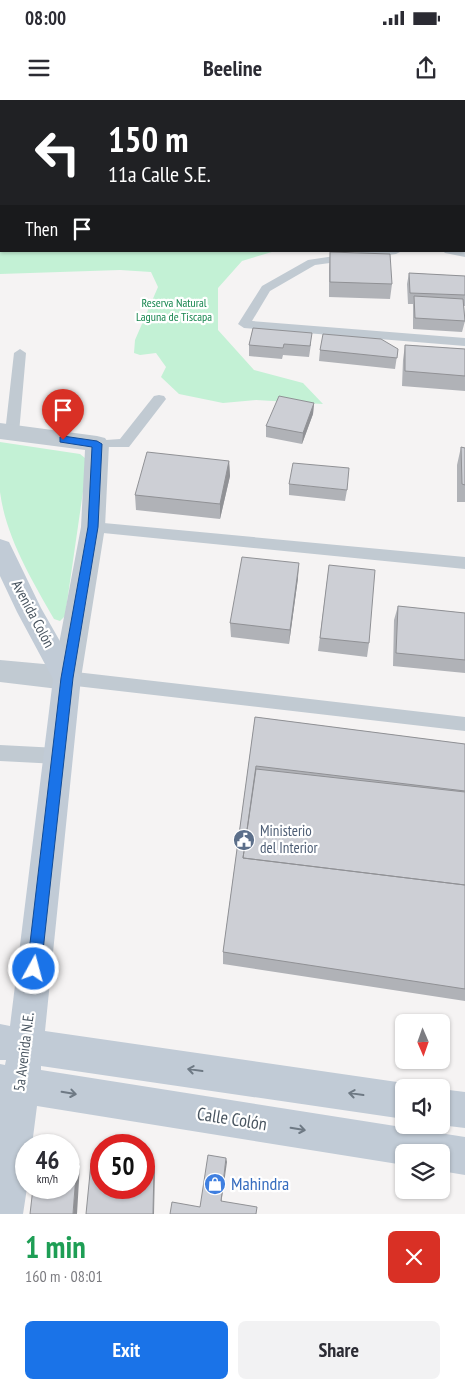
<!DOCTYPE html>
<meta charset="utf-8">
<style>
body{margin:0;font-family:"PT Sans Narrow",sans-serif;background:#f2f2f3;color:#2b2b33;height:100vh;display:flex;flex-direction:column;font-size:19px;white-space:nowrap}
*{box-sizing:border-box;margin:0}
p{font-size:16px;color:#7c7c81}
.icon{flex:none;width:28px;height:28px;fill:none;stroke:currentColor;stroke-width:2;stroke-linecap:round;stroke-linejoin:round}
.map{position:relative;height:1114px;overflow:hidden}
.drawer{display:flex;flex-direction:column;background:#fff;flex:1}
.drawer>*{flex:none}
.hud{position:absolute;left:0px;top:0px;width:465px;height:152px;box-shadow:0 1px 4px #0004;background:#202124;color:#fff;overflow:hidden}
.needle{width:32px;rotate:178deg}
.fabs{position:absolute;left:395px;top:914px;display:grid;gap:10px}
.fabs a{display:grid;place-items:center;width:55px;height:55px;border-radius:8px;background:#fff;box-shadow:0 1px 4px #0004;font-size:25px}
.speed{position:absolute;left:15px;top:1034px;display:flex;gap:10px;font-size:25px;font-weight:700;text-align:center}
.speed>*{display:grid;place-content:center;width:65px;height:65px;border-radius:50%;background:#fff;box-shadow:0 1px 4px #0004;line-height:1}
.speed small{font-size:12px;font-weight:400}
.speed .limit{border:8px solid #d22;background:#fff;color:#111}
.pin{position:absolute;display:grid;place-items:center;width:42px;height:42px;color:#fff;margin:-51px -21px;border-radius:50% 50% 50% 0;rotate:-45deg;box-shadow:0 0 5px #0007}
.pin .icon{rotate:45deg}
.me{position:absolute;width:55px;margin:-28px;rotate:7deg;stroke-linejoin:round;filter:drop-shadow(0 0 4px #0008)}
.turn{display:flex;align-items:center;gap:18px;height:105px;padding:0 25px;font-size:22px}
.turn .icon{width:65px;height:65px;stroke-width:2.5}
.turn b{display:block;font-size:35px;line-height:42px}
.then{display:flex;align-items:center;height:48px;padding:0 25px;background:#0003;gap:10px;font-size:19px}
.round{display:grid;place-items:center;flex:none;width:52px;height:52px;border-radius:8px;background:#f2f2f3}
.headline{display:flex;align-items:center;justify-content:space-between;height:85px;padding:0 25px}
h1{font-size:30px;font-weight:700;line-height:38px;color:#1e9e55}
.action{display:flex;gap:10px;margin-top:auto;padding:10px 25px}
.action a{flex:1;height:58px;border-radius:8px;background:#1a73e8;color:#fff;font-size:20px;font-weight:700;line-height:58px;text-align:center}
.action a+a{background:#f2f2f3;color:#2b2b33}
.status{display:flex;justify-content:space-between;align-items:center;height:35px;padding:0 25px;background:#fff;direction:ltr}
.status svg{height:14px;fill:currentColor}
header{display:flex;justify-content:space-between;align-items:center;height:65px;padding:0 25px;background:#fff;font-size:22px;font-weight:700}
.map>svg:first-child{display:block}
</style>
<div class="status"><b>08:00</b><svg viewBox="0 0 49 12"><path d="M0 12V9h3v3zM5 12V6h3v6zM10 12V3h3v9zM15 12V0h3v12zM26 1h20v11H26zM47 4h2v5h-2z"/></svg></div>
<header><svg class="icon" aria-label="menu" viewBox="0 0 24 24"><path d="M4 6h16M4 12h16M4 18h16"/></svg>Beeline<svg class="icon" aria-label="share" viewBox="0 0 24 24"><path d="M12 15V3M7 8l5-5 5 5M5 13v7h14v-7"/></svg></header>
<div class="map">
<svg width="465" height="1114" viewBox="0 0 465 1114">
<rect width="100%" height="100%" fill="#f5f3f3"/>
<!-- green -->
<path fill="#c3f1d5" d="M92 0H465V109L464 1Z
M2 151H275L242 161 218 188V230L254 270 303 283 323 304 256 300 223 303 179 294 161 277 166 267 156 253 140 255 134 253 135 240 158 187 151 172 120 170 0 174V152Z
M0 342 80 354 85 358 86 371 65 516 60 521 54 519C32 480 6 438 0 392 0 376 0 359 0 342Z"/>
<!-- water -->
<path fill="#90daee" d="M214 0H465V5L464 1Z"/>
<g fill="none" stroke-linecap="round" stroke-linejoin="round">
<!-- lane -->
<path fill="#c1cad2" fill-rule="evenodd" d="M0 143H1V149H0Z
M368 151H402L396 154 315 165 270 191 252 221 465 238V246L244 228 238 224 262 186 308 160Z
M443 151H465V157L445 153Z
M20 249 26 253 19 333 17 336H7L5 333 14 253Z
M159 295 164 296 166 299 129 347H92L90 344 92 341 120 339 154 296Z
M93 422 465 457V469L93 432 88 431 86 427 88 423Z
M67 571 465 617V631L67 585 61 583 59 578 61 573Z
M0 645 58 648 64 651 67 656 64 661 58 664 0 661Z"/>
<!-- street -->
<path fill="#c1cad2" fill-rule="evenodd" d="M0 323 97 336 105 338 109 344 105 427 81 578 77 586 67 590 0 582V560L55 565 81 427 85 350 0 339Z"/>
<!-- secondary -->
<path fill="#c1cbd6" fill-rule="evenodd" d="M0 439 9 442 41 508 81 578 45 931 404 983 415 988H404V1019L41 966V970L465 1037V1075L441 1071V1052H404V1065L37 1006 32 1045H26L27 1088 23 1114H0V964L5 965 6 960H0V924L10 926 53 579 17 512 0 476Z
M441 989 465 992V1028L440 1025Z"/>
</g>
<!-- wall -->
<path fill="#b0b2b7" d="M464 110H465V147H464Z
M330 152 392 184 390 199 329 197V168Z
M409 173 465 176V206H464L465 221 462 232 413 229V204H408L407 184Z
M253 228 311 244 309 257 283 255 282 259 249 256V245Z
M405 245 465 249V291L402 286 403 260Z
M398 249 395 269 319 261 320 250Z
M314 303 313 314 302 344 266 337V326Z
M461 347 465 348V402H457V365Z
M229 361 230 376 220 419 136 410 135 395Z
M289 384 347 390 345 401 289 395Z
M329 465 369 543 367 557 318 551Z
M298 478 289 544 231 537 230 523Z
M398 506 465 513V573L393 566 394 520Z
M255 617 465 644V901L223 864V852Z"/>
<!-- shaded-wall -->
<path fill="#909195" d="M314 303 313 314 302 344 303 333Z
M229 361 230 376 220 419V404Z
M299 463 298 478 289 544 290 530Z
M226 1058 227 1062 221 1105V1101Z
M77 1061 80 1064 77 1114H73Z
M154 1066 155 1069 154 1114H153Z"/>
<!-- building -->
<path fill="#cdcfd5" stroke="#909195" d="M464 110H465V136H464Z
M330 152 390 154 392 184 330 182Z
M409 173 465 176V195L410 193Z
M414 196 463 199 465 221 415 218Z
M253 228 312 233 310 246 284 244 283 248 249 245Z
M323 234 381 239 398 249 397 258 320 250Z
M405 245 465 249V276L405 271Z
M279 296 314 303 303 333 266 326Z
M461 347 465 348V385L462 384Z
M147 352 229 361 220 404 135 395Z
M293 363 349 368 347 390 289 384Z
M242 457 299 463 290 530 230 523Z
M329 465 375 470 369 543 320 538Z
M398 506 465 513V560L396 553Z
M255 617 465 644V691L256 666 243 758 465 785V889L223 852Z
M256 669 465 692V785L243 758Z
M208 1055 226 1058 221 1101 257 1107 256 1114H170L172 1102 200 1107Z
M69 1061H77L73 1114H30L33 1088H69Z
M91 1063 101 1064V1088H144V1066H154L153 1114H86Z"/>
<!-- one-way arrows -->
<defs><path id="oneway-shaft" d="M-6 0H5M1.5-3L5.5 0L1.5 3" fill="none" stroke-width="1.6" stroke-linecap="round" stroke-linejoin="round" transform="scale(1.25)"/></defs>
<g stroke="#6e7984">
<use href="#oneway-shaft" transform="translate(195 970) rotate(-172)"/>
<use href="#oneway-shaft" transform="translate(69 993) rotate(9)"/>
<use href="#oneway-shaft" transform="translate(356 994) rotate(-172)"/>
<use href="#oneway-shaft" transform="translate(298 1029) rotate(9)"/>
</g>
<!-- route -->
<path fill="#1a73e8" stroke="#114b97" d="M63 336 97 341 102 344 98 427 73 578 41 869 39 874 34 876 29 874 27 869 61 578 88 427 92 347 60 342V337Z"/>
<!-- icons -->
<defs>
<g id="civic-disc" transform="scale(1.125)"><circle r="9.5" fill="#5c6f8a" stroke="#fff"/><path d="M-.6-6.5H3V-4.5H.6V-3L4-1V1h2V6H-6V1h2V-1L-.6-3ZM-1.2 2.5V6h2.4V2.5Z" fill="#fff"/></g>
<g id="shop-disc" transform="scale(1.125)"><circle r="9.5" fill="#3f7fe0" stroke="#fff"/><path d="M-5-2.5h2.3a2.7 3.5 0 0 1 5.4 0H5L5.5 6h-11ZM-1.5-2.5h3a1.5 2.3 0 0 0-3 0Z" fill="#fff"/></g>
</defs>
<g fill-rule="evenodd">
<use href="#civic-disc" x="244" y="740"/>
<use href="#shop-disc" x="215" y="1084"/>
</g>
<g text-anchor="middle" stroke-width="4.5" stroke-linejoin="round" paint-order="stroke">
<!-- far-park labels -->
<g font-size="12" fill="#17864f" stroke="#fff">
<text x="174" y="207">Reserva Natural<tspan x="174" dy="14">Laguna de Tiscapa</tspan></text>
</g>
<!-- street labels -->
<g font-size="15" fill="#4a5661" stroke="#fff">
<text transform="translate(33 514) rotate(62)" y="5">Avenida Colón</text>
<text transform="translate(24 952) rotate(-83)" y="5">5a Avenida N.E.</text>
</g>
<!-- service labels -->
<g font-size="15" fill="#4e5e75" stroke="#fff" text-anchor="start">
<text x="260" y="736">Ministerio<tspan x="260" dy="17">del Interior</tspan></text>
</g>
<!-- near-street labels -->
<g font-size="18" fill="#4a5661" stroke="#fff">
<text transform="translate(232 1019) rotate(9)" y="6">Calle Colón</text>
</g>
<!-- near-shop labels -->
<g font-size="18" fill="#366cbe" stroke="#fff" text-anchor="start">
<text x="231" y="1090">Mahindra</text>
</g>
</g>
</svg>
<div class="fabs">
<a><svg class="needle" viewBox="-14 -14 28 28"><path d="M0-13l5 13h-10z" fill="#e53935"/><path d="M0 13l5-13h-10z" fill="#7c7c81"/></svg></a>
<a><svg class="icon" aria-label="sound" viewBox="0 0 24 24"><path d="M4 9h4l5-4v14l-5-4H4zM17 9q2 3 0 6"/></svg></a>
<a><svg class="icon" aria-label="layers" viewBox="0 0 24 24"><path d="M12 4l9 5-9 5-9-5zM3 14l9 5 9-5"/></svg></a>
</div>
<div class="speed"><div>46<small>km/h</small></div><div class="limit">50</div></div>
<div class="pin" style="left:63px;top:340px;background:#d93025"><svg class="icon" aria-label="arrive" viewBox="0 0 24 24"><path d="M6 21V4h12l-3 4 3 4H6"/></svg></div>
<svg class="me" style="left:34px;top:869px" viewBox="-20 -20 40 40"><circle r="17" fill="#1a73e8" stroke="#fff" stroke-width="3"/><path d="M0-11L8 9 0 5-8 9z" fill="#fff"/></svg>
<div class="hud">
<div class="turn"><svg class="icon" aria-label="left" viewBox="0 0 24 24"><path d="M17 20v-9H6M10 6l-5 5 5 5"/></svg><div><b>150 m</b>11a Calle S.E.</div></div>
<div class="then">Then<svg class="icon" aria-label="arrive" viewBox="0 0 24 24"><path d="M6 21V4h12l-3 4 3 4H6"/></svg></div>
</div>
</div>
<section class="drawer">
<div class="headline"><div><h1>1 min</h1><p>160 m · 08:01</p></div><a class="round" style="background:#d93025;color:#fff"><svg class="icon" aria-label="close" viewBox="0 0 24 24"><path d="M6 6l12 12M18 6L6 18"/></svg></a></div>
<div class="action"><a>Exit</a><a>Share</a></div>
</section>
